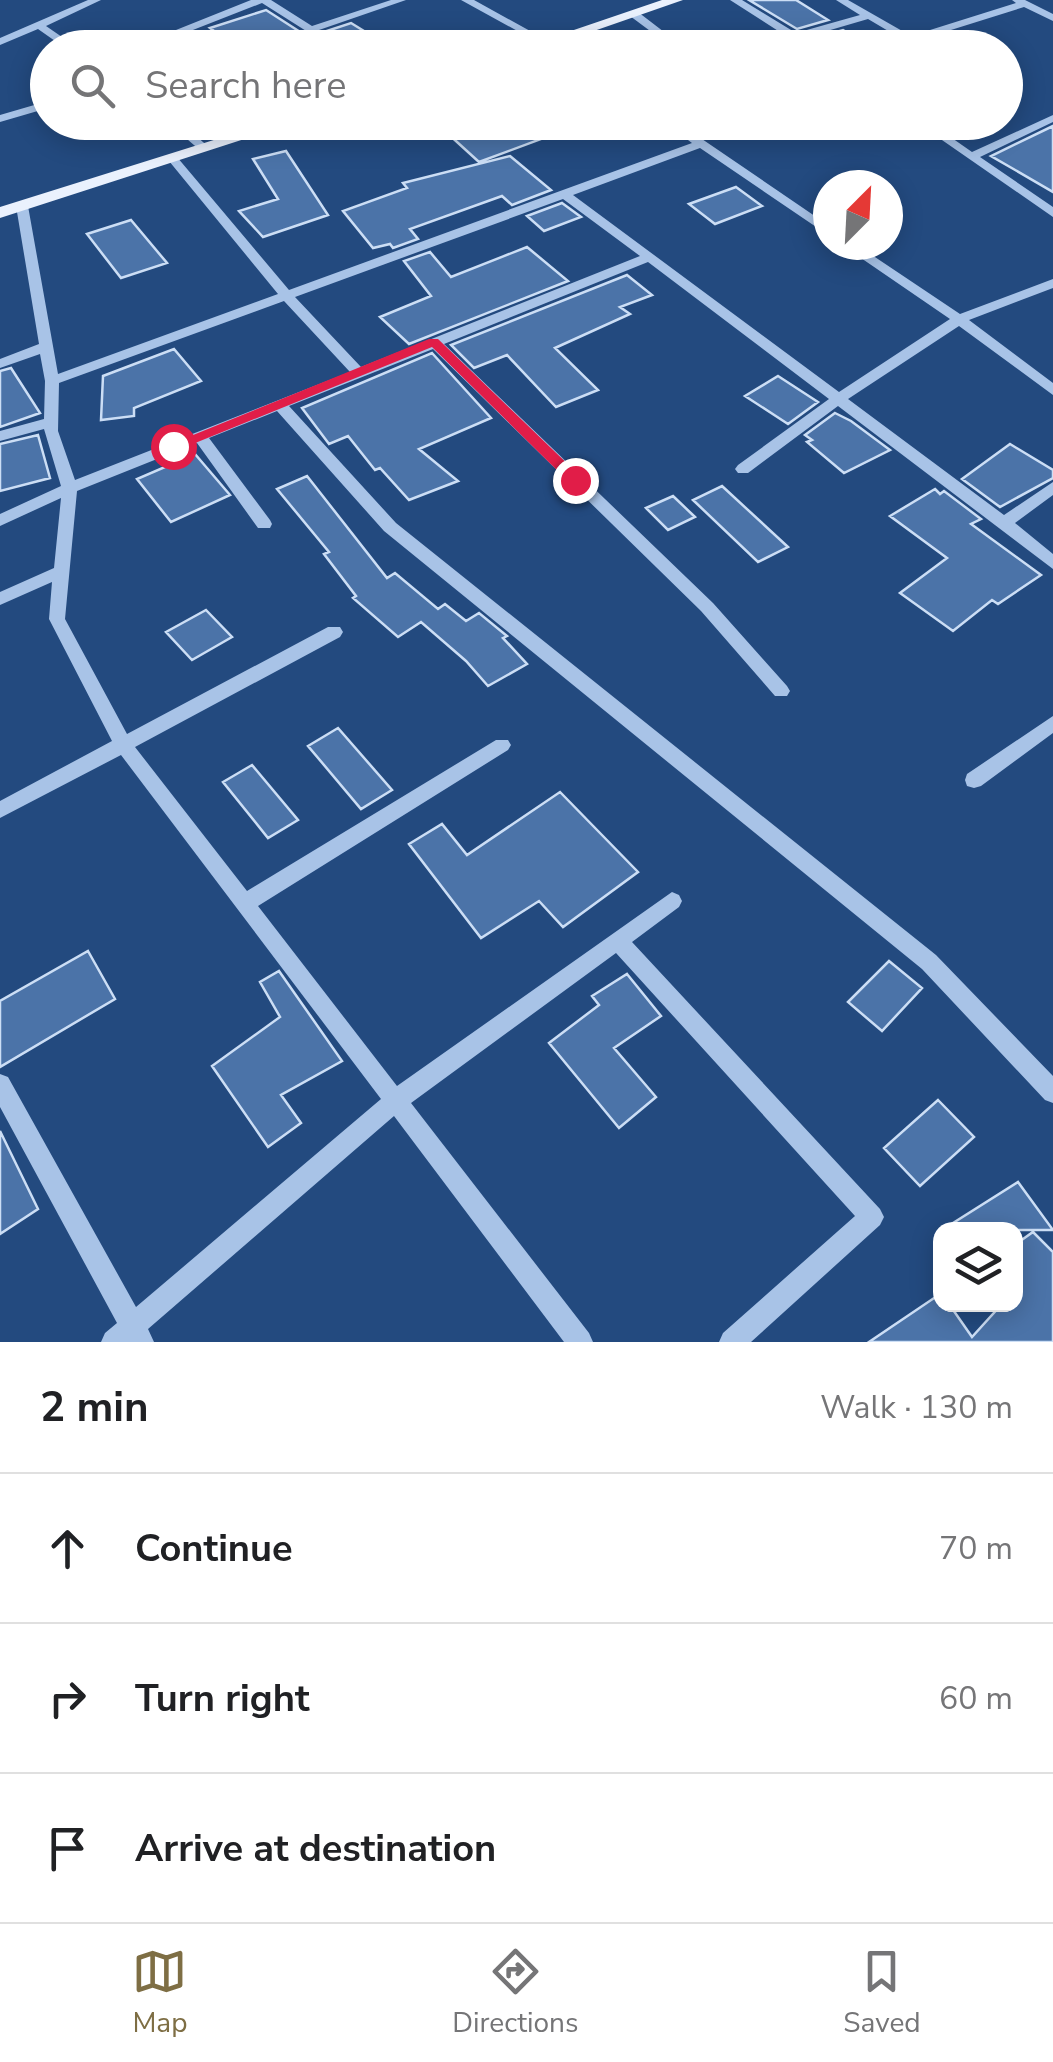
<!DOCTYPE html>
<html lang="en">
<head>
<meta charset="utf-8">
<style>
	:root { --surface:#fff; --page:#f2f2f2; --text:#202124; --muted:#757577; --line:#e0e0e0; --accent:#7e6e44 }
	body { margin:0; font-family:"Nunito Sans",sans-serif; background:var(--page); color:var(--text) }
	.controls { position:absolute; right:30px; bottom:30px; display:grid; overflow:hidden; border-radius:20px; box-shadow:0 5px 25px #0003 }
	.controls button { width:90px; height:90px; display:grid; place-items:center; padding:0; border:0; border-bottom:2px solid var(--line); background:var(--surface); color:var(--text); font:50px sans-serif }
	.compass { position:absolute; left:813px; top:170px; width:90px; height:90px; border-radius:50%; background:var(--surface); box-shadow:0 5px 25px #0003; rotate:24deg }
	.stop { position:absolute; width:30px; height:30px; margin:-22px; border:8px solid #e11d48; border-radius:50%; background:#fff }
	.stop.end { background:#e11d48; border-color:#fff; box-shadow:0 2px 10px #0008 }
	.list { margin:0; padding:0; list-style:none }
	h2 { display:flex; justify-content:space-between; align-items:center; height:130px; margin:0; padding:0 40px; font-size:42px }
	h2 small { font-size:32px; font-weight:400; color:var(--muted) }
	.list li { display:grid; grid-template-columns:65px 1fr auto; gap:30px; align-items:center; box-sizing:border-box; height:150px; padding:0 40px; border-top:2px solid var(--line) }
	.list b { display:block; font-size:38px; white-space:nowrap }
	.list em { font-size:32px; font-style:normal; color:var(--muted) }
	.icon { flex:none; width:55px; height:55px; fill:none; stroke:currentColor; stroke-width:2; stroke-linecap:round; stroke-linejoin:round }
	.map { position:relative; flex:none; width:1053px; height:1342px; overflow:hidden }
	.search { position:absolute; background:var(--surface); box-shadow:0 5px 25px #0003; left:30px; right:30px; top:30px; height:110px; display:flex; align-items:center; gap:25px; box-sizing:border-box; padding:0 35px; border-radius:55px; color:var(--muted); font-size:38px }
	.sheet { height:580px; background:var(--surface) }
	nav { display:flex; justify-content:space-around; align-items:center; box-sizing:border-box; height:140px; border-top:2px solid var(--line); background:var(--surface); font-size:28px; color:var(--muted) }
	nav a { display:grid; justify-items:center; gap:5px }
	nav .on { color:var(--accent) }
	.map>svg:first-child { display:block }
	.building { fill:#4b73a8; stroke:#ccdef5; stroke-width:2.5 }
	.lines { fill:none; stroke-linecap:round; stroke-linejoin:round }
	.minor { fill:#a8c3e7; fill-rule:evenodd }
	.major { fill:#eaf1fd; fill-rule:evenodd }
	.route { fill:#e11d48 }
</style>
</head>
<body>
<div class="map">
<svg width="1053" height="1342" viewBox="0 0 1053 1342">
	<rect width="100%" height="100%" fill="#234a7f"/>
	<path class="building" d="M749,0H796L828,20L797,29Z
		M266,10L325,48H237L210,28Z
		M351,23L372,36L348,45L327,31Z
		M843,30L871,48H821L811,39Z
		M435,122H575L576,126L479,162Z
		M1053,126V192L991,156Z
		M286,151L328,215L263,237L239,211L278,199L253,159Z
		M510,156L551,190L512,205L502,196L410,229L418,239L393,248L390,244L373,248L343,211L407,188L403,183Z
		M736,187L762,206L715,224L689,204Z
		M562,203L581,217L544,231L527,216Z
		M131,220L167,263L121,278L87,234Z
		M527,247L568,281L409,344L380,317L431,296L404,261L430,252L451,277Z
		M627,275L652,295L620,307L630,314L555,348L598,390L556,407L507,355L474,368L451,345Z
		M174,349L201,381L134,408V416L101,420L103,376Z
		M432,353L491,418L419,449L458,481L409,500L380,468L375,470L348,436L329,444L302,408Z
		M11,368L40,413L0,427V371Z
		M778,376L818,402L788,424L745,396Z
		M835,413L851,421L890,450L844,473L807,442L812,440L805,435Z
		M38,435L50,478L0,491V444Z
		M1010,444L1053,470V478L1000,507L962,479Z
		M195,454L230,495L171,522L137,479Z
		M307,476L387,578L395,573L438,609L445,604L466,621L479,613L507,636L503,638L527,664L488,686L466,661L421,622L398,637L353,598L356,596L324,554L329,552L277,489Z
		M722,486L788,547L758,562L693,500Z
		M935,489L940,494L944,491L981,519L971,524L1041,575L998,604L992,600L953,631L900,593L947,558L890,516Z
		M673,496L695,517L668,530L646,508Z
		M206,610L232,637L192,660L166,632Z
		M338,728L392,790L361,809L308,746Z
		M252,765L298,820L268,838L223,782Z
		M560,792L638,872L563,927L539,901L481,938L409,844L442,824L467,855Z
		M88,951L115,999L0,1067V1001Z
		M889,961L922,988L882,1031L848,1002Z
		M279,971L342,1061L281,1095L301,1123L268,1147L212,1066L280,1017L260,982Z
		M627,974L661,1016L614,1048L656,1097L619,1128L549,1043L599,1005L592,996Z
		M938,1100L974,1137L920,1186L884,1148Z
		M0,1131L38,1209L0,1234Z
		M1018,1182L1053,1230H942Z
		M1033,1232L1053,1252V1342H869L940,1294V1304H949L972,1337L1002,1304H1016V1244Z"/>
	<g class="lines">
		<path class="minor" d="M88,0H101L46,26L78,48H65L38,29L0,45V38Z
			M251,0H271L312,26L391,0H406L319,30L346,48H333L262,3L147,48H131Z
			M461,0H474L550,42L541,44Z
			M730,0H742L796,33L860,15L836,0H848L911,36L1016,3L1012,0H1025L1053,14V21L1024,7L919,40L925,45L917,48L868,19L803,38L817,48H804L793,40L768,48H749L786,36Z
			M634,11L638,12L685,48H673L630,16L629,14Z
			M48,101V108L0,122V115Z
			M1053,115V122L980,157L1053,207V217L916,122H929L972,152Z
			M167,122H180L211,149L201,151Z
			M664,122H677L828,225V235L700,148L573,195L839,392L950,319L842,245H857L960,314L1053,279V288L969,320L1053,383V395L959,326L848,399L1004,515L1053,482V495L1015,523L1053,554V569L838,406L748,473H738L735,469L738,465L829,399L648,262L444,344L713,603L787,686L790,691L787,696H775L701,611L433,349L289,406L396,523L936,955L1053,1076V1103L1045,1100L922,969L384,531L277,411L209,438L270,520L272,524L270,528H258L197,443L77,491L65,619L127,734L328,627H340L343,632L340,637L135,747L247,891L496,740H508L511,745L508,750L258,906L397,1086L672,892L679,895L682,901L679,907L632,942L880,1209L884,1217L880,1225L751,1342H719L723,1333L855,1216L616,953L411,1103L589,1333L593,1342H564L394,1116L148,1329L154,1342H101L105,1333L117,1323L0,1107V1074L8,1077L136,1307L381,1099L121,755L0,818V801L112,741L49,619L52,582L0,605V592L54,568L61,498L0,526V514L61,486L44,429L0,441V431L44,419L45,381L40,354L0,368V359L39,344L16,206L22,202L28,206L58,374L278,294L169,161V157H177L289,290L692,143ZM563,199L640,256L361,367L295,297ZM284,301L350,372L75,480L58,431L59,383Z
			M1053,716V733L981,786L974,788L967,786L965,780L967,774Z"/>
		<path class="major" d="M662,0H683L545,48H521Z
			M271,122H297L0,218V207Z"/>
	</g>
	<path class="route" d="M429,339H438L580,476V483H570L432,347L178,450L166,446Z"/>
</svg>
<div class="controls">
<button><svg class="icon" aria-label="layers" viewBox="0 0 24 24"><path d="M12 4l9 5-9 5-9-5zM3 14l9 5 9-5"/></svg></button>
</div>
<svg class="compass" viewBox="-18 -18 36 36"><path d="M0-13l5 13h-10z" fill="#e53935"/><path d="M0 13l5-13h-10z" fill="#757577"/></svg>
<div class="stop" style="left:173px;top:446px"></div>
<div class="stop end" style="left:575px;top:480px"></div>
<div class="search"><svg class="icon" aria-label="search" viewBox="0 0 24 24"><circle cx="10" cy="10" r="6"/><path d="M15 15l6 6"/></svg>Search here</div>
</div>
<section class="sheet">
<h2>2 min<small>Walk · 130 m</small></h2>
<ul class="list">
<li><svg class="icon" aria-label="ahead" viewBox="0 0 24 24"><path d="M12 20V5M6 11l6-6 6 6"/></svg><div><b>Continue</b></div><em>70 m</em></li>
<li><svg class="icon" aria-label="right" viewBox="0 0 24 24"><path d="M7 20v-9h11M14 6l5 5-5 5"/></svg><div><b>Turn right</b></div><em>60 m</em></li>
<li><svg class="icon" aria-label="arrive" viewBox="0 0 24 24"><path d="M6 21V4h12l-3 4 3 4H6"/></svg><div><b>Arrive at destination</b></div></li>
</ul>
</section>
<nav>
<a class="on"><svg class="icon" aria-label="map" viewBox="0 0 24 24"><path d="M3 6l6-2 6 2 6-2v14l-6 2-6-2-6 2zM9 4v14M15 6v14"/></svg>Map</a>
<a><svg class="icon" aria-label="directions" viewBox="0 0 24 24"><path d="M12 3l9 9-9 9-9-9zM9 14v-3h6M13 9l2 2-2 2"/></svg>Directions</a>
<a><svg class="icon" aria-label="saved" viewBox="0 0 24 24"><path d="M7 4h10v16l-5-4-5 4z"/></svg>Saved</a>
</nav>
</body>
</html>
